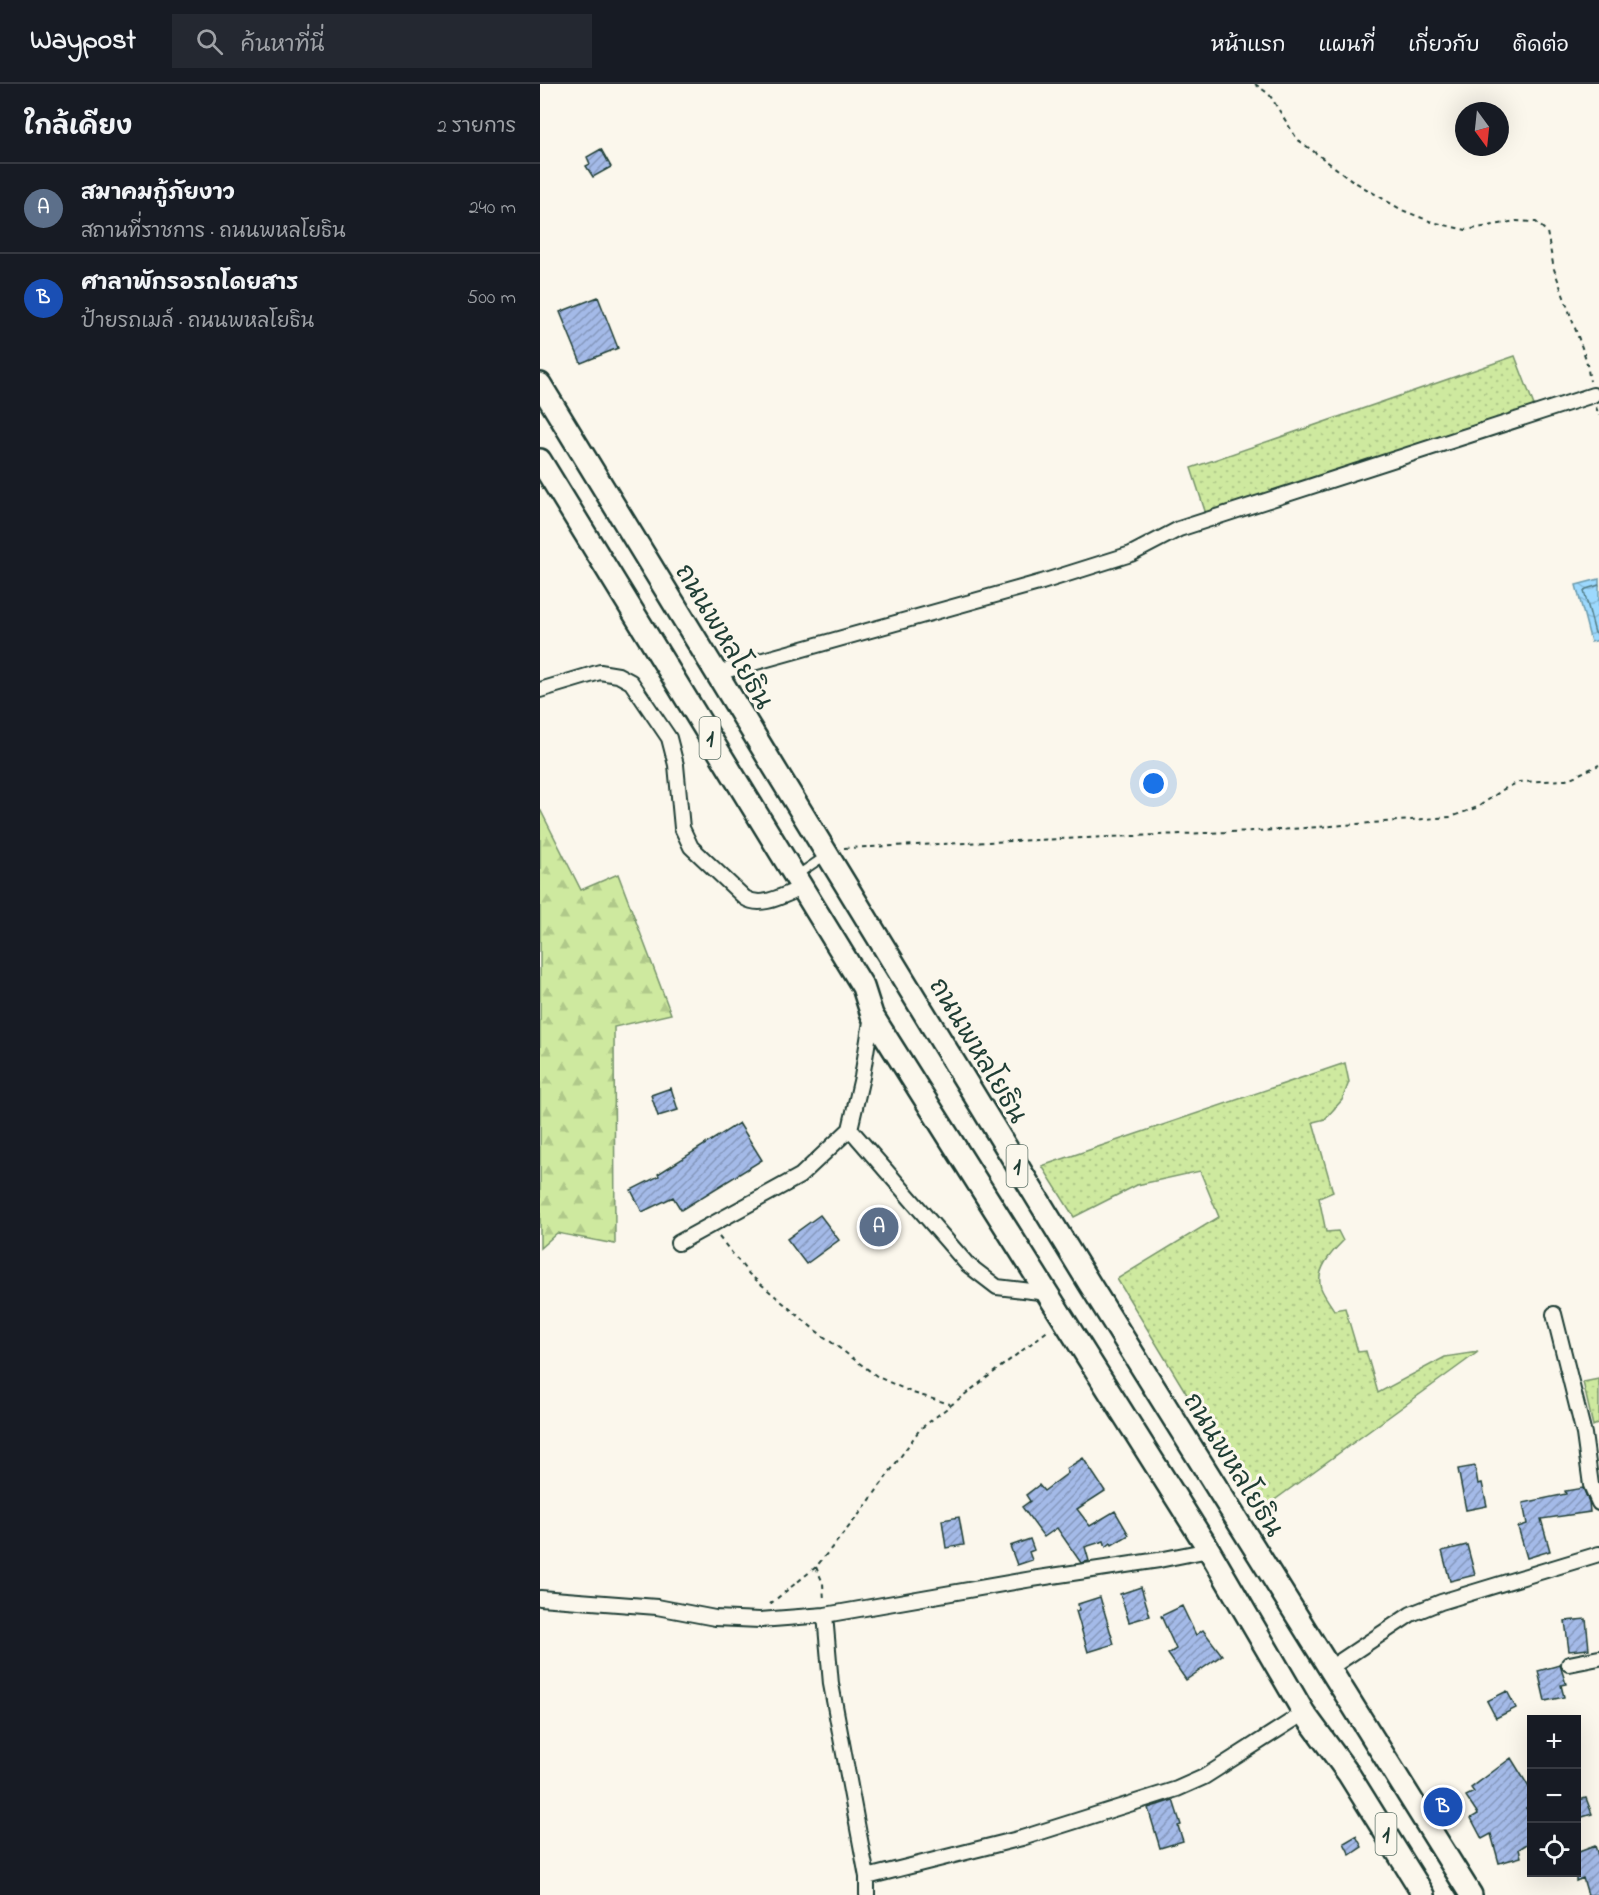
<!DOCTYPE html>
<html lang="th">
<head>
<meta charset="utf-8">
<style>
	:root { --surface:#171b24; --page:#242831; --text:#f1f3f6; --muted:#9ea1a6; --line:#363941; --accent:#ea580c }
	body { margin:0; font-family:"Indie Flower","Playpen Sans Thai",sans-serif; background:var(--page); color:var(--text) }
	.controls { position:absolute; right:18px; bottom:18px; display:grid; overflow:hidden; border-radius:0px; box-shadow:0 6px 24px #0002 }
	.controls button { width:54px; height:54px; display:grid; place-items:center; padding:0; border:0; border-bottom:2px solid var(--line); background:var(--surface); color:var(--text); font:30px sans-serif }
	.compass { position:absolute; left:915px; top:18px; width:54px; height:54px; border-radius:50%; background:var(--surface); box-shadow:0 6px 24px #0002; rotate:165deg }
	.you { position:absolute; left:614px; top:700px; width:21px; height:21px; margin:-15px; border:4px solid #fff; border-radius:50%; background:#1a73e8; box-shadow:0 0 0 9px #1a73e833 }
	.badge { display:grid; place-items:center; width:39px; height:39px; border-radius:50%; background:var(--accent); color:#fff; font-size:20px; font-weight:700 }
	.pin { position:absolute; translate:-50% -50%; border:3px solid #fff; box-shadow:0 2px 6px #0006 }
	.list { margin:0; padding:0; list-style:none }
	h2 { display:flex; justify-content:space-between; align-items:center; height:78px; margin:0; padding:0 24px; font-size:26px }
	h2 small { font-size:20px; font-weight:400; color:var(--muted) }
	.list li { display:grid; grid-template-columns:39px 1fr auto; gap:18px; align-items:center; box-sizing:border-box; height:90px; padding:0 24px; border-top:2px solid var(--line) }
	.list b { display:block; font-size:22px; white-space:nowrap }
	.list p { margin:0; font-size:20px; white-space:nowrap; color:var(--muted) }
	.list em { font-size:20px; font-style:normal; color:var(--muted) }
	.icon { flex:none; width:33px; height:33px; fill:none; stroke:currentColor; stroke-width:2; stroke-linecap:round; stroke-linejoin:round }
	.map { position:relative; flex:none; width:1059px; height:1811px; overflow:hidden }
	header { display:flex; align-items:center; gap:36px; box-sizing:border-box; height:84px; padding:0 30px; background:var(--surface); border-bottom:2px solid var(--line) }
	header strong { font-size:28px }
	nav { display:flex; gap:33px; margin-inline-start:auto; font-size:21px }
	.search { width:420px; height:54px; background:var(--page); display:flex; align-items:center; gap:15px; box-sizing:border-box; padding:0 21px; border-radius:0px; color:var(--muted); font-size:22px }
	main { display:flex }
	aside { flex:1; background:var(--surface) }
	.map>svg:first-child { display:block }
	.green { fill:url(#green-dots); stroke:#76936a; stroke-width:1.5 }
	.forest { fill:url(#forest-firs); stroke:#76936a; stroke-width:1.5 }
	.water { fill:url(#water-waves); stroke:#6b9bad; stroke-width:1.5 }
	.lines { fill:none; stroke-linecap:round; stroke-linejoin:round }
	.shore { stroke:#517b85; stroke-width:1.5 }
	.building { fill:url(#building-hatch); stroke:#1f3d34; stroke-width:1.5 }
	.service-casing { stroke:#1f3d34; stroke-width:11 }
	.minor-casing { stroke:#1f3d34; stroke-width:18 }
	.trunk-casing { stroke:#1f3d34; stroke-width:26 }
	.path { stroke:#1f3d34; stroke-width:2; stroke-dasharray:4.5 4.5; stroke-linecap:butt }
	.service { stroke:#fbf7ec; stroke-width:7 }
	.minor { stroke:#fbf7ec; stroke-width:14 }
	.trunk { stroke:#fbf7ec; stroke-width:21 }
	.labels { text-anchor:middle; stroke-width:6; stroke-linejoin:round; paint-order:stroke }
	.shield { fill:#fbf7ec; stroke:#61756b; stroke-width:1.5 }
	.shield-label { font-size:24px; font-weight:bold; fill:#1f3d34 }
	.street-label { font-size:26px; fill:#1f3d34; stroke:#fbf7ec }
</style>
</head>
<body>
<header>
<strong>Waypost</strong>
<div class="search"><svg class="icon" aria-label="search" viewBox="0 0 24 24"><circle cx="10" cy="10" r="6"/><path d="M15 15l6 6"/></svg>ค้นหาที่นี่</div>
<nav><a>หน้าแรก</a><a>แผนที่</a><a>เกี่ยวกับ</a><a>ติดต่อ</a></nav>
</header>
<main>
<aside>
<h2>ใกล้เคียง<small>2 รายการ</small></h2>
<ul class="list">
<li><span class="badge" style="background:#5c6f8a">A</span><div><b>สมาคมกู้ภัยงาว</b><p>สถานที่ราชการ · ถนนพหลโยธิน</p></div><em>240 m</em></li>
<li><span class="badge" style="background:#1a4fb4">B</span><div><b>ศาลาพักรอรถโดยสาร</b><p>ป้ายรถเมล์ · ถนนพหลโยธิน</p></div><em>500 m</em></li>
</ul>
</aside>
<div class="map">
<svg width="1059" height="1811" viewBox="0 0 1059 1811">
	<defs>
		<pattern id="green-dots" width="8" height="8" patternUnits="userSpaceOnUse" patternTransform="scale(1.5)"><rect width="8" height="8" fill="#cee99f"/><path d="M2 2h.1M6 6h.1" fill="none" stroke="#b0c98a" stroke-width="1.8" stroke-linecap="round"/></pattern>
		<pattern id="forest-firs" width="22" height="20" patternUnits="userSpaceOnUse" patternTransform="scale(1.5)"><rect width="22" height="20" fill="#cee99f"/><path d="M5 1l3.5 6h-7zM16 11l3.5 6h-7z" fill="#b0c98a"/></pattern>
		<pattern id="water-waves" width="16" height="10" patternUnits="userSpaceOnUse" patternTransform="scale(1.5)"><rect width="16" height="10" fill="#9dd9fe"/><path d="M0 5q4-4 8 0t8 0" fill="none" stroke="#87bbda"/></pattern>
		<pattern id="building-hatch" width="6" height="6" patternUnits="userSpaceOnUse" patternTransform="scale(1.5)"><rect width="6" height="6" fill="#a4bae8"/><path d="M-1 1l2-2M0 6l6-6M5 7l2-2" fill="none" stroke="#8598bd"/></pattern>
	</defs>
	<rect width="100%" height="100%" fill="#fbf7ec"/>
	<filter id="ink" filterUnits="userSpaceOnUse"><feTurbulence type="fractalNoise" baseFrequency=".0167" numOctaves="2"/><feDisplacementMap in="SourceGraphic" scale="12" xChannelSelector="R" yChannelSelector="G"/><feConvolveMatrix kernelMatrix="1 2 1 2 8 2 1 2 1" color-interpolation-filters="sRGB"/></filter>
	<g filter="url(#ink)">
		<path class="green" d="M975,272L995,324L666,430L651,384Z
			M805,979L809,998L802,1016L785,1035L773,1038L793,1108L779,1114L786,1148L798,1147L803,1157C791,1169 775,1186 781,1204C784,1212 790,1219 794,1226L805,1224L818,1268L826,1267L838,1309L905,1273L938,1268L718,1428L577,1195L679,1133L660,1087L597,1101L534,1133L502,1082Z
			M1059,1295V1339L1053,1342L1043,1298Z"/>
		<path class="forest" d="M0,725L41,806L78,790L131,930L74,943L75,1160L17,1149L0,1164Z"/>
		<path class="water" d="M1059,495V556L1051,558L1036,501Z"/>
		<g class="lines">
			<path class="shore" d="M1059,501L1046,505L1044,507L1055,549L1059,551"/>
		</g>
		<path class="building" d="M61,65L71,83L53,93L46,82L50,80L47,73Z
			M58,213L78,264L41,279L20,228Z
			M131,1004L138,1026L118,1032L111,1011Z
			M199,1039L222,1076L141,1126L133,1113L102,1128L91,1106L119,1092L118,1090Z
			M280,1131L299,1156L266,1180L247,1155Z
			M543,1374L565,1407L537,1425L550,1442L575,1427L589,1451L572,1461L571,1459L566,1463L564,1457L545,1463L549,1477L541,1479L517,1444L504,1453L482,1423L490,1417L486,1411L499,1401L504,1407L528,1389L526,1385Z
			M935,1382L938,1400L942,1399L947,1422L926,1426L918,1385Z
			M1043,1404L1049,1418L1050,1428L1001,1435L1010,1467L987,1474L978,1443L987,1440L983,1419L1026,1410L1025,1407Z
			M419,1433L424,1461L406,1464L402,1436Z
			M490,1455L494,1466L489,1468L492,1476L477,1481L470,1462Z
			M927,1461L935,1491L910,1497L902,1467Z
			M601,1503L610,1532L589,1538L580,1510Z
			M560,1513L574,1560L548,1568L536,1527L539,1526L538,1520Z
			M642,1522L656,1551L663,1546L682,1571L646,1596L628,1570L636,1565L621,1532Z
			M1046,1535L1049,1565L1029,1567L1025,1537Z
			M1020,1581L1026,1600L1021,1601L1024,1613L1005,1617L998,1587Z
			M967,1607L976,1624L956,1634L947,1617Z
			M971,1674L992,1708V1721L986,1724L992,1733V1757L979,1765L981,1773L959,1779L951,1750L942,1755L931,1734L938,1730L926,1712L934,1708L931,1704Z
			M1046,1714L1052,1730L1036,1735V1717Z
			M633,1716L641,1741L638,1742L643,1757L620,1764L608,1724Z
			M816,1752L822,1763L810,1771L804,1759Z
			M1055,1762L1059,1774V1811H1048L1043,1794L1036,1797V1769Z"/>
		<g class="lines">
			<g class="service-casing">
				<path id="service" d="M257,791L285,772"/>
			</g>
			<g class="minor-casing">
				<path id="minor" d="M177,589L502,498L591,470L639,445L1053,311
					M0,606L60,588L78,591L91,598L129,654L136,681L142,744L151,763L205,814C222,825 245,810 262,804
					M332,931L322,993L310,1045L427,1180L457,1203L508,1209
					M138,1159L260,1092L310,1045
					M1014,1230L1044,1350L1051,1401L1059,1419
					M0,1514L117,1523L175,1534L220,1536L285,1531L492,1495L619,1476L669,1466
					M285,1531L291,1600L327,1793V1811
					M1029,1580L1059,1574
					M790,1584L871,1530L901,1518L1059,1470
					M327,1793L482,1754L637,1705L664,1693L764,1629"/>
			</g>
			<g class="trunk-casing">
				<path id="trunk" d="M0,300L549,1199L931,1811
					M0,376L323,903L332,931L669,1466L764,1629L808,1689L884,1811"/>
			</g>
			<path class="path" d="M715,0L729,10L757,55L813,97L862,126L892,138L926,146L976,137L996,138L1007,148L1014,185L1046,275L1050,297
				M1056,323L1059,332
				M304,764L738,746L911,733L938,723L964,705L979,698L1026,696L1059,681
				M179,1153L209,1190L275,1246L338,1293L373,1309L410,1320
				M276,1483L283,1499L284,1517
				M230,1520L276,1483L325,1423L380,1345L510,1245"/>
			<use href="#service" class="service"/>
			<use href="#minor" class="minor"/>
			<use href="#trunk" class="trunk"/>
		</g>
	</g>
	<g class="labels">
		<g class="shield">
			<rect x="159.5" y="633" width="21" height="42" rx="4.5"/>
			<rect x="466.5" y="1061" width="21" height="42" rx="4.5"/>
			<rect x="835.5" y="1729" width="21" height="42" rx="4.5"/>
		</g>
		<g class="shield-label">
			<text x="170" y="662">1</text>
			<text x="477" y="1090">1</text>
			<text x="846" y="1758">1</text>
		</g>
		<g class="street-label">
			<text transform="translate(185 552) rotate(59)" y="9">ถนนพหลโยธิน</text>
			<text transform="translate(439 966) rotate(59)" y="9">ถนนพหลโยธิน</text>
			<text transform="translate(694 1380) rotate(58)" y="9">ถนนพหลโยธิน</text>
		</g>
	</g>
</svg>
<div class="controls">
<button>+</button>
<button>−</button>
<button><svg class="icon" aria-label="locate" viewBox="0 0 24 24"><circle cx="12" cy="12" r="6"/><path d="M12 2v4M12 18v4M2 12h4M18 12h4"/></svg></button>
</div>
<svg class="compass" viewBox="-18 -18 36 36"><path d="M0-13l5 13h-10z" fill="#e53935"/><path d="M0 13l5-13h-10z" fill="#9ea1a6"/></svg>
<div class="you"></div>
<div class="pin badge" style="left:339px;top:1143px;background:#5c6f8a">A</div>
<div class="pin badge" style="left:903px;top:1723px;background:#1a4fb4">B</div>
</div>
</main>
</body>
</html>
